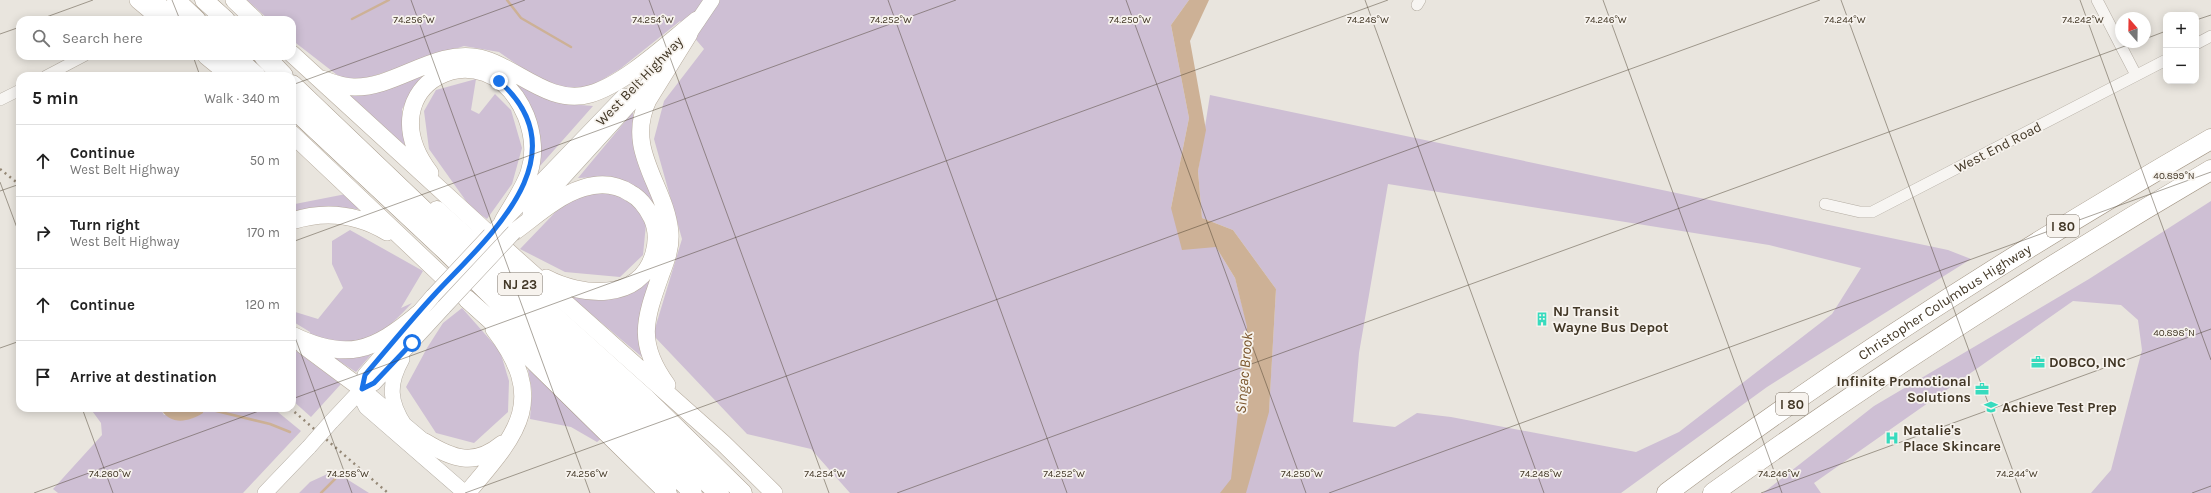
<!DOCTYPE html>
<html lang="en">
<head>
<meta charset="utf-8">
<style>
	:root { --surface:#fff; --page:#f6f6f6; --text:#222; --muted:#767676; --line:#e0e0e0 }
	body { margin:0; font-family:Karla,sans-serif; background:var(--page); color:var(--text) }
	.controls { position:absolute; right:12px; top:12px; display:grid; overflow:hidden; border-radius:8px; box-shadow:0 2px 10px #0003 }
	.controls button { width:36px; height:36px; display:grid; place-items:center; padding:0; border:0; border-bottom:1px solid var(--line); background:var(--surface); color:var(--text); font:20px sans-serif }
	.compass { position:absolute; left:2115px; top:12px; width:36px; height:36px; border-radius:50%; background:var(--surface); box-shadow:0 2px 10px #0003; rotate:340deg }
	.stop { position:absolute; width:12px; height:12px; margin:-9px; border:3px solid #1a73e8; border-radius:50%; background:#fff }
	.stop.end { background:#1a73e8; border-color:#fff; box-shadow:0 1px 4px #0008 }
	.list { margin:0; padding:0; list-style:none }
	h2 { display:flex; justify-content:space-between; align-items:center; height:52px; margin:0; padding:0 16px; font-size:17px }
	h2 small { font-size:13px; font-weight:400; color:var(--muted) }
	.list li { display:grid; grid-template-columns:26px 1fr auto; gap:12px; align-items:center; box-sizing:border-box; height:72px; padding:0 16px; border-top:1px solid var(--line) }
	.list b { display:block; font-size:15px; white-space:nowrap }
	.list p { margin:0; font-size:13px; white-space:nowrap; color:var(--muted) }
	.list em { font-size:13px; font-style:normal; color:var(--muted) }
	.icon { flex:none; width:22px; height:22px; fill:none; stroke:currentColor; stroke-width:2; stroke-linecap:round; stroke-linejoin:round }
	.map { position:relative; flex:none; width:2211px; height:493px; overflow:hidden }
	.search { position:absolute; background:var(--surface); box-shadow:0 2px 10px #0003; left:16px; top:16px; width:280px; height:44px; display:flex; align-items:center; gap:10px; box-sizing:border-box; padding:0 14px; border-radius:12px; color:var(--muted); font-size:15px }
	.panel { position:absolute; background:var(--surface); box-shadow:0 2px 10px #0003; left:16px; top:72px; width:280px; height:340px; border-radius:12px }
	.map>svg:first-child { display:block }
	.green { fill:#cebfd4; fill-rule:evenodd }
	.water { fill:#cdb196 }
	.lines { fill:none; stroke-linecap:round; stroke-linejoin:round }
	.stream { stroke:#cdb196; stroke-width:2.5 }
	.minor-casing { stroke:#b4ada3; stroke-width:12 }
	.secondary-casing { stroke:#b4ada3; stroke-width:16 }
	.primary-casing { stroke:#b6ab9d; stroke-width:18 }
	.trunk-casing { stroke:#a29584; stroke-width:19 }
	.motorway-casing { stroke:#a29584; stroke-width:21 }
	.minor { stroke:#f7f5f2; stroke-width:11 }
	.secondary { stroke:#fff; stroke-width:15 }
	.primary { stroke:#fff; stroke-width:17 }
	.trunk { stroke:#fff; stroke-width:18 }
	.motorway { stroke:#fff; stroke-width:20 }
	.rail { stroke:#958876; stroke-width:2.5; stroke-dasharray:2 4; stroke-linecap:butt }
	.secondary-bridge-casing { stroke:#b4ada3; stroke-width:16; stroke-linecap:butt }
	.secondary-bridge { stroke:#fff; stroke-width:15 }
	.route { stroke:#1a73e8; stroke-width:5 }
	.ticks { fill:none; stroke:#423726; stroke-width:1; stroke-opacity:0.45 }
	.labels { text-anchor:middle; stroke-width:3.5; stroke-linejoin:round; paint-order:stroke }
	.shield { fill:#f7f3ee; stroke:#786f62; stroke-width:1 }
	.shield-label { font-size:13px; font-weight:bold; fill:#423726 }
	.street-label { font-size:14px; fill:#423726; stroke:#f7f3ee }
	.poi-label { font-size:14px; font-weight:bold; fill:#423726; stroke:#f7f3ee; text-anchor:start }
	.water-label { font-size:15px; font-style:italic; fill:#7a552c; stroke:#f7f3ee }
	.ticks-label { font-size:10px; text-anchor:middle; fill:#423726; stroke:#f7f3ee; stroke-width:3.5; stroke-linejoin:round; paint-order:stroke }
</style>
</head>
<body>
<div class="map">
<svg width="2211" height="493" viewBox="0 0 2211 493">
	<rect width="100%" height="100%" fill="#e9e5de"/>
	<path class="green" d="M247,0H1189L1171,25L1189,118L1171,208L1216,247L1235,278L1269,410L1276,289L1233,230L1202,218L1198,171L1210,95L1948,250L1971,259L1767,387L1621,493H850L811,449L747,434L653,335L682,239L654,139L664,101L704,49L680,21L620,69L595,84L578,90L542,82L499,52L464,46L367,78H341L292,40V20H269ZM1388,184L1769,245L1861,268L1832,314L1679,432L1636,452L1451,417L1417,413L1395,427L1353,422L1359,353Z
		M429,68L402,109L406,148L339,88Z
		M500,71L560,100L557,103L593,106L532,175L537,142Z
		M476,79L471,110L479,114L495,94L511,110L522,148L512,184L487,219L471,208L429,149L424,111L436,90Z
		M633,112V140L656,208L598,177L578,178Z
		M597,191L631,197L646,224L643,255L620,277L565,272L520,249L567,200Z
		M346,194L363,210C339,207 314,204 292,214V206L295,204Z
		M2211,201V493H2091L2111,470L2142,350L2138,320L2121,305L2073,301L1814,483L1821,493H1763L1874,406L2089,279Z
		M350,230L423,271L401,308L412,303C395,321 373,345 346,344C334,344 321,340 309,337L310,332L292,321V311L318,319L343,288L332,264V241Z
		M653,269L640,315L642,357L565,292L604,296Z
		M462,308L500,351L509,381L508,412L474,443L436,433L406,387L427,348L443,323Z
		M292,348L341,384L311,417L292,400Z
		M376,349L356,372L325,352Z
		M528,369L603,437L597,442L571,427L530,419L532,392Z
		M90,408H160L164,415L203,413L204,408H273L301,431L243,493H58L53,489L102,435L101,423Z
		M334,471L369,493H299L310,482Z"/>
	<path class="water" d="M1189,0H1209L1190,41L1206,130L1198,171L1202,218L1233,230L1276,289L1269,412L1246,493H1220L1231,479L1247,327L1235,278L1216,247L1182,250L1171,208L1189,118L1171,25Z
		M160,408H204L203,413C187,423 170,425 160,408Z"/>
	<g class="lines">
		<path class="stream" d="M507,0L521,18L571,47
			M352,19L389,0
			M204,408L270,424L290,432
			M321,493L335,479"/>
		<g class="minor-casing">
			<path id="minor" d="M2097,0L2136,75
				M1417,5L1420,0
				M2196,44L2211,36
				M46,76L84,56
				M0,100L20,90
				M1825,204L1860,212H1872L2166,60"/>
		</g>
		<g class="secondary-casing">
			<path id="secondary" d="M691,31L712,0
				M530,214L661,70
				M490,235L624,96
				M433,296L365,375L362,389V399L366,407L465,493
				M402,359C388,384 389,402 405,426
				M362,389L425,442
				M331,422L362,389L374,383L444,307
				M265,493L309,447"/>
		</g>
		<g class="primary-casing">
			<path id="primary" d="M138,0L162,20
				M234,0L255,20
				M292,54L514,257L723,443L774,493
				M206,56L228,74
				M322,79C332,83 343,87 354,87C396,88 436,48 480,58C517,67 549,106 590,94C625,84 668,43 697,20
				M292,134L459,292
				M430,173C363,85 487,22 526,116C533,134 535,155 529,173C523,190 512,205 503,221
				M292,221C326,210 357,214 387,232
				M514,232C536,216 557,196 583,188C599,183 616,184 630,193C640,198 647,208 652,218C657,229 657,242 654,253C641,303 580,296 546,278
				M292,335C347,362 374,351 418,314
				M303,345L362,389
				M667,385C636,343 645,319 661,274C666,261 671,248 670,233C666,185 624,151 648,100L689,34
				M425,442C453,459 474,467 502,444
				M467,493C517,434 549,401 494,329"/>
		</g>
		<g class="trunk-casing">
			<path id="trunk" d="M152,0L176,20
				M176,0L197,20
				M204,0L226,20
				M218,56L242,76
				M236,57L257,76
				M292,108L445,251L693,493
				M437,210L646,398L743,493
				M467,299L506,334L668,493"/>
		</g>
		<g class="motorway-casing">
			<g id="motorway">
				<path d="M264,56L283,76"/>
				<path d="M292,85L719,493"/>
				<path id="s1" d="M1667,493C1840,363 2024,247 2211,139"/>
				<path d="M1713,493C1874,378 2040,270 2211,170"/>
			</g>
		</g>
		<use href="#minor" class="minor"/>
		<use href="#secondary" class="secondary"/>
		<use href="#primary" class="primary"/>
		<use href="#trunk" class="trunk"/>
		<use href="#motorway" class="motorway"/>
		<path class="rail" d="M0,169L20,185
			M290,408L388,493"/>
		<g class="secondary-bridge-casing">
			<path id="secondary-bridge" d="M433,296L490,235
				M444,307L514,232
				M309,447L331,422"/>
		</g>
		<use href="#secondary-bridge" class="secondary-bridge"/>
	</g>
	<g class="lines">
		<path class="route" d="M412,343L374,383L362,389L365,375C388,348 410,321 434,295C487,238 584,156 499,81"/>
	</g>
	<path class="ticks" d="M172,0L180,20M411,0L590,493M649,0L829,493M888,0L1067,493M1126,0L1306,493M1365,0L1544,493M1603,0L1782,493M1841,0L2021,493M2080,0L2211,360M38,20L93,0M2196,20L2211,15M0,34L20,27M2145,39L2166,31M193,56L200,76M292,85L525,0M0,182L20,236M0,191L20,184M292,242L956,0M292,329L352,493M0,348L20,341M292,399L1388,0M82,408L113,493M34,493L267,408M465,493L1820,0M897,493L2136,42M1329,493L2211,172M1761,493L2211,329M2192,493L2211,486"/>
	<defs>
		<g id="building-bare" transform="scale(1.08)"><path d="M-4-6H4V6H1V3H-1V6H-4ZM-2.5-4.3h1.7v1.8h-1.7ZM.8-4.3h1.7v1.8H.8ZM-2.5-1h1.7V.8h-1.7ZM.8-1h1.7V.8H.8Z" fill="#37dbbe" stroke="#f7f3ee" stroke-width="2.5" paint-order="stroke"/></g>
		<g id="office-bare" transform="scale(1.08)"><path d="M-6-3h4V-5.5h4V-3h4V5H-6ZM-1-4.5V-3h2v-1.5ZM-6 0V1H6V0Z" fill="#37dbbe" stroke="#f7f3ee" stroke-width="2.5" paint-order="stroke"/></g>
		<g id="school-bare" transform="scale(1.08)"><path d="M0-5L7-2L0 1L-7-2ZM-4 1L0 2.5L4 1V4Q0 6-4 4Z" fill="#37dbbe" stroke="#f7f3ee" stroke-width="2.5" paint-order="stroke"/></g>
		<g id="hospital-bare" transform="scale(1.08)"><path d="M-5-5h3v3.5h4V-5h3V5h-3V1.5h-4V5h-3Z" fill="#37dbbe" stroke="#f7f3ee" stroke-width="2.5" paint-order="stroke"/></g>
	</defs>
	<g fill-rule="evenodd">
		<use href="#building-bare" x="1542" y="319"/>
		<use href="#office-bare" x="2038" y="362"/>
		<use href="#office-bare" x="1982" y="389"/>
		<use href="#school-bare" x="1991" y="407"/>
		<use href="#hospital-bare" x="1892" y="438"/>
	</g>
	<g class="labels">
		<g class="shield">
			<rect x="2047" y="215" width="32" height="22" rx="3"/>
			<rect x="498" y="273" width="44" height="22" rx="3"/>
			<rect x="1776" y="393" width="32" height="22" rx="3"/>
		</g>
		<g class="shield-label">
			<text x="2063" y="231">I 80</text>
			<text x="520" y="289">NJ 23</text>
			<text x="1792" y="409">I 80</text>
		</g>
		<g class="street-label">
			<text transform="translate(639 81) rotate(-46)" y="5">West Belt Highway</text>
			<text transform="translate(1998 147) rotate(-27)" y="5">West End Road</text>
			<text dy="5" stroke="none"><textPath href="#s1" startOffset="337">Christopher Columbus Highway</textPath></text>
		</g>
		<g class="poi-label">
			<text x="1553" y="316">NJ Transit<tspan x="1553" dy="16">Wayne Bus Depot</tspan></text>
			<text x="2049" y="367">DOBCO, INC</text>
			<text x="1971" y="386" text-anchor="end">Infinite Promotional<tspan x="1971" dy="16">Solutions</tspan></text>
			<text x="2002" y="412">Achieve Test Prep</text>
			<text x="1903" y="435">Natalie's<tspan x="1903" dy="16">Place Skincare</tspan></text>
		</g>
		<g class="water-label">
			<text transform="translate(1244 373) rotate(-85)" y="5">Singac Brook</text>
		</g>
	</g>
	<g class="ticks-label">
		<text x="414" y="23">74.256°W</text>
		<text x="653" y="23">74.254°W</text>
		<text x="891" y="23">74.252°W</text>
		<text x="1130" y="23">74.250°W</text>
		<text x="1368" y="23">74.248°W</text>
		<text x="1606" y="23">74.246°W</text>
		<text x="2083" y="23">74.242°W</text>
		<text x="1845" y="23">74.244°W</text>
		<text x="2174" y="179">40.899°N</text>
		<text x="2174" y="336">40.898°N</text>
		<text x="110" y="477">74.260°W</text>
		<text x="348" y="477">74.258°W</text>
		<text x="587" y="477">74.256°W</text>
		<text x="825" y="477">74.254°W</text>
		<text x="1064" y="477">74.252°W</text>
		<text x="1302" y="477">74.250°W</text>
		<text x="1541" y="477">74.248°W</text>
		<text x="1779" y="477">74.246°W</text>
		<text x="2017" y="477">74.244°W</text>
	</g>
</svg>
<div class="controls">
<button>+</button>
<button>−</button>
</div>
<svg class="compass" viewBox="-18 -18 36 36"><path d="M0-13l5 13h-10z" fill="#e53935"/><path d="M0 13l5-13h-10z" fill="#767676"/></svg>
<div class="stop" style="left:412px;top:343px"></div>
<div class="stop end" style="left:499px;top:81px"></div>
<div class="search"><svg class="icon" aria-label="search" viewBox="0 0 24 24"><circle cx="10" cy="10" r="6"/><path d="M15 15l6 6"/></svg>Search here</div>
<section class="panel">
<h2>5 min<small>Walk · 340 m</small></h2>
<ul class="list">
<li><svg class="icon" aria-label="ahead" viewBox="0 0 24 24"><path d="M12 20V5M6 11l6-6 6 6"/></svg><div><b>Continue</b><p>West Belt Highway</p></div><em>50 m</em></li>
<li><svg class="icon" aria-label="right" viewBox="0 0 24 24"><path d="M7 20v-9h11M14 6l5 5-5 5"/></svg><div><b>Turn right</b><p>West Belt Highway</p></div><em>170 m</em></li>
<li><svg class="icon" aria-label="ahead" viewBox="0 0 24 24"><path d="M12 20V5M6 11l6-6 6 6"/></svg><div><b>Continue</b></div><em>120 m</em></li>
<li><svg class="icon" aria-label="arrive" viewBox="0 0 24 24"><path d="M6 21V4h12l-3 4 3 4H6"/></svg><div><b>Arrive at destination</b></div></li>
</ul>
</section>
</div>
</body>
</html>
